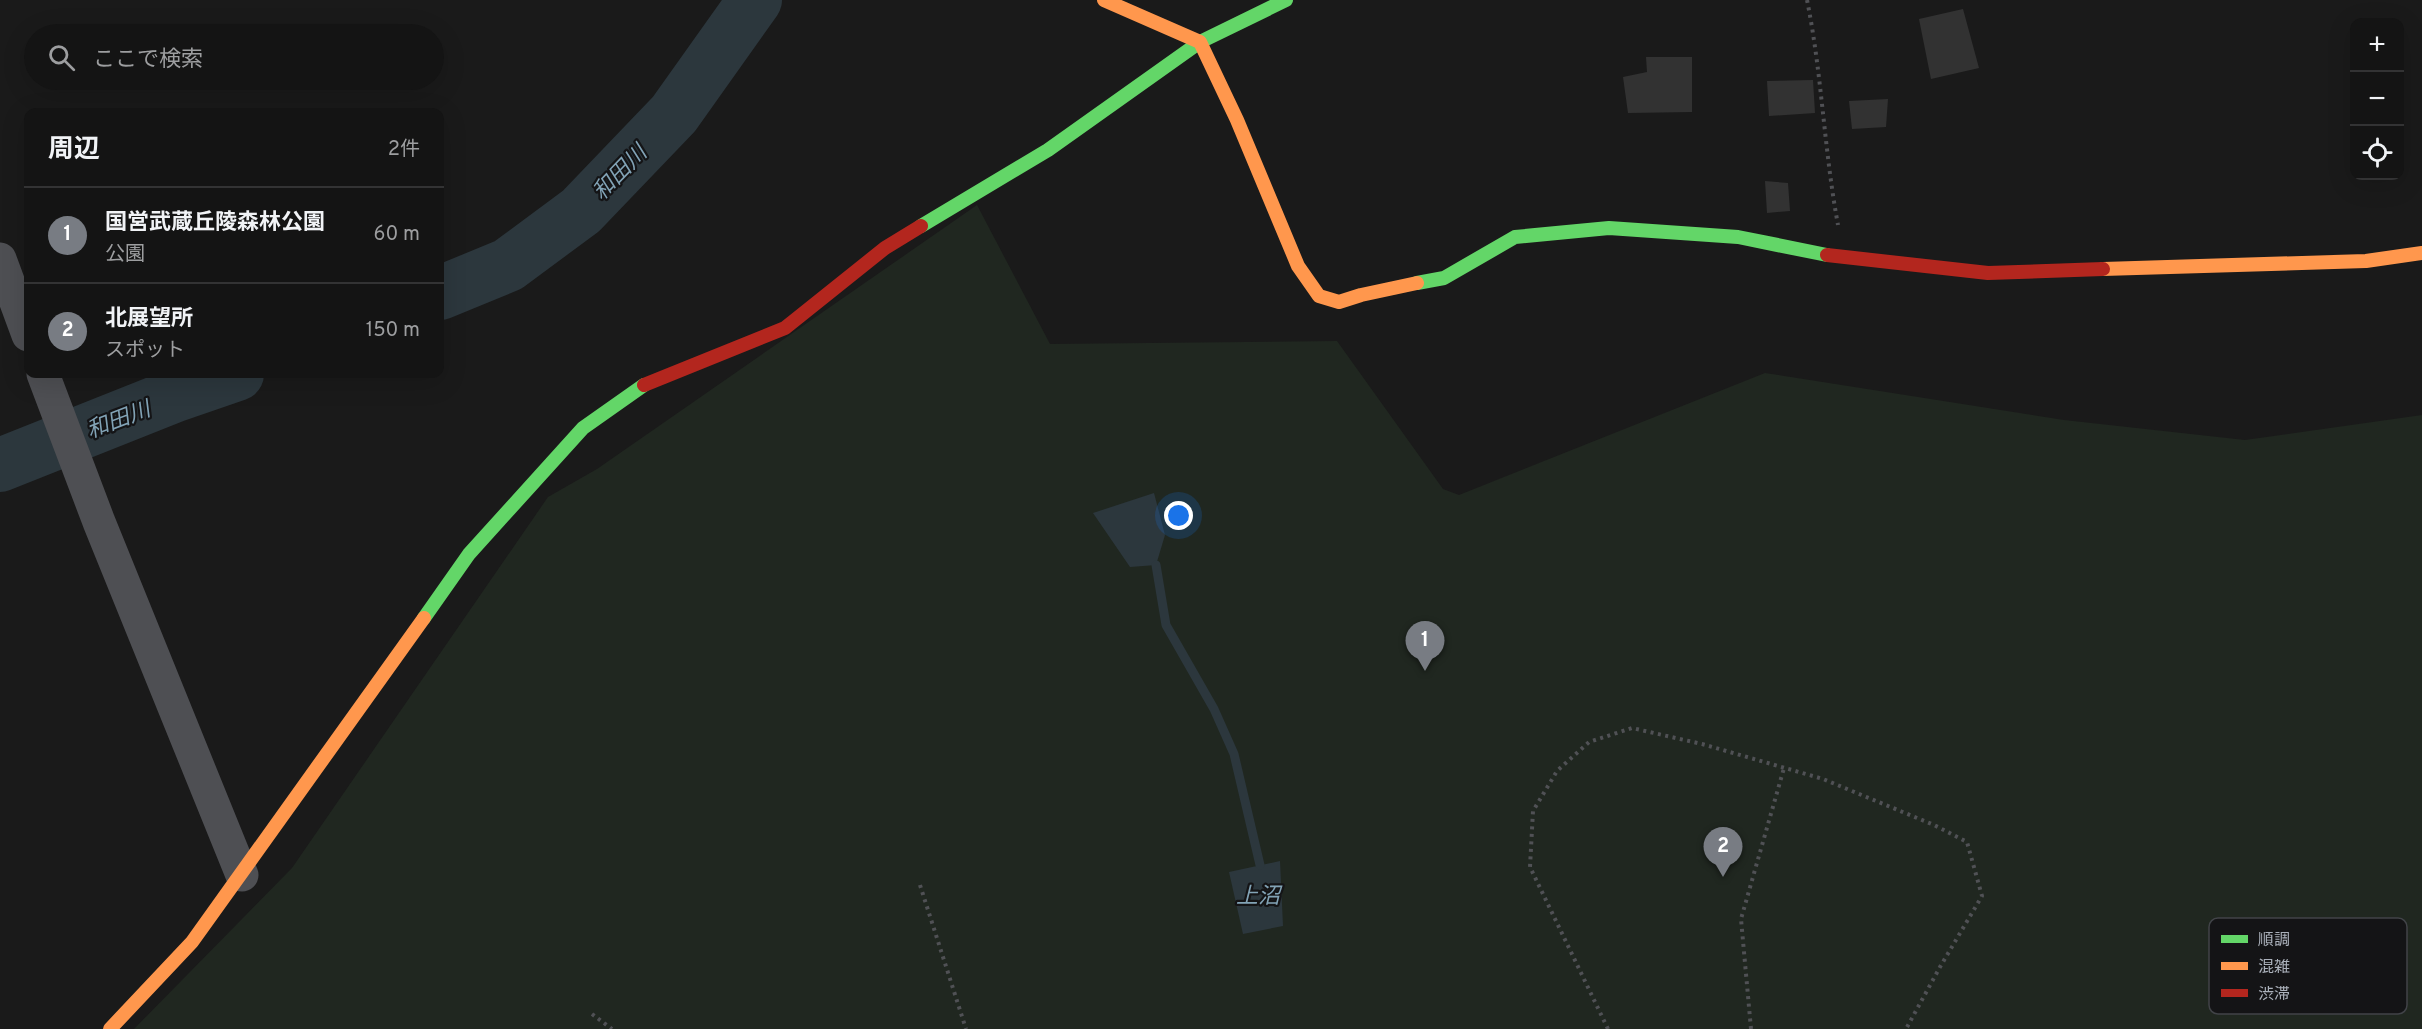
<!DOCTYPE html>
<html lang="ja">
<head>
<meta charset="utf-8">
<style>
	:root { --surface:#141414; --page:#212122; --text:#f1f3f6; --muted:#9d9ea0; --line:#333334; --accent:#787c83 }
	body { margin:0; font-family:Overpass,"Noto Sans JP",sans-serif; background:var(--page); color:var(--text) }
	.controls { position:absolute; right:18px; top:18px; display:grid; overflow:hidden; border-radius:12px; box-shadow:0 6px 24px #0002 }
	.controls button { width:54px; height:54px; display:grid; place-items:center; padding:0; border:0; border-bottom:2px solid var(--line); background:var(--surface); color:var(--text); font:30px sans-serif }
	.you { position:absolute; left:1179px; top:516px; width:21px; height:21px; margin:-15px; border:4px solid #fff; border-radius:50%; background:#1a73e8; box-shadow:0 0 0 9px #1a73e833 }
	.badge { display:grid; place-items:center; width:39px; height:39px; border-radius:50%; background:var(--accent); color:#fff; font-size:20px; font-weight:700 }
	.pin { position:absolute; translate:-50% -50px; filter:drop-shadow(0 2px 3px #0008) }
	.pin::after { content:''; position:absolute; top:32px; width:21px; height:18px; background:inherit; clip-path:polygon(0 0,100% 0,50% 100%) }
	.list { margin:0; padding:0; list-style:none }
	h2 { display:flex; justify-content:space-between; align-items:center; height:78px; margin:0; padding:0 24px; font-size:26px }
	h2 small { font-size:20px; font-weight:400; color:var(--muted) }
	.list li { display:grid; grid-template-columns:39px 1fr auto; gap:18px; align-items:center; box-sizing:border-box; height:96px; padding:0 24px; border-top:2px solid var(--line) }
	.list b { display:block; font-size:22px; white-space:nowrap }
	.list p { margin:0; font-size:20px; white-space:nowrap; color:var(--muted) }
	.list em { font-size:20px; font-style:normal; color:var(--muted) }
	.icon { flex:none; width:33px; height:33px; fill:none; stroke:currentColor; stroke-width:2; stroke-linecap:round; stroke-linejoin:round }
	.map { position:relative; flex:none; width:2422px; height:1029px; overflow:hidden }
	.search { position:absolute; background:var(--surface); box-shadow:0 6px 24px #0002; left:24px; top:24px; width:420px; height:66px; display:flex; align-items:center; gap:15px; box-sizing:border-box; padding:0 21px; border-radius:33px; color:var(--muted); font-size:22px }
	.panel { position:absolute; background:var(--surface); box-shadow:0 6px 24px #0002; left:24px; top:108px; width:420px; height:270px; border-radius:12px }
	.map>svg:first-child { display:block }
	.green { fill:#202720 }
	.water { fill:#2c373d }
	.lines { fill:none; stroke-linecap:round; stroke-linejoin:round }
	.stream { stroke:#2c373d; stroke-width:9 }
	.river { stroke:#2c373d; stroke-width:54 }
	.building { fill:#323232 }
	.path { stroke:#505155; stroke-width:4; stroke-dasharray:3 4.5; stroke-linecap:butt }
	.street { stroke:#4e4f53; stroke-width:33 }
	.fast { stroke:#63d668; stroke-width:14 }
	.slow { stroke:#ff974d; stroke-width:14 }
	.jam { stroke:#b3261e; stroke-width:14 }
	.labels { text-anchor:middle; stroke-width:4.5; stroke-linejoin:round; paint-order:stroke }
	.water-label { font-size:22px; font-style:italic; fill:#82a3b6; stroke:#141416 }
	.key { fill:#141416; stroke:#414348; stroke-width:1.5 }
	.key-label { font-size:16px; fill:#abb1bb }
</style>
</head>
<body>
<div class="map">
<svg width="2422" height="1029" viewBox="0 0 2422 1029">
	<rect width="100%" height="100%" fill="#1a1a1a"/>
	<path class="green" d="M977,205L1050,344L1337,341L1443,489L1459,495L1765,373L2064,420L2245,440L2422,415V1029H134L292,868L548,497L597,469Z"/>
	<path class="water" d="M1154,493L1165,535L1156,565L1130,567L1093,513Z
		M1280,861L1283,926L1243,934L1229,872Z"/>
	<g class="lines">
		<path class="stream" d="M1156,565L1166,625L1214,709L1234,754L1260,865"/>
		<path class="river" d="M440,293L508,265L581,211L674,114L755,0
			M0,465L176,395L237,374"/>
	</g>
	<path class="building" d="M1963,9L1979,68L1931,79L1919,19Z
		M1646,57H1692V112L1628,113L1623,77L1647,72Z
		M1813,80L1815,113L1769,116L1767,81Z
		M1888,99L1886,127L1852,129L1849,101Z
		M1765,181L1788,183L1790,211L1767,213Z"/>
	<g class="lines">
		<path class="path" d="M1807,0C1822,74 1824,150 1838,225
			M920,885L966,1029
			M592,1014L612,1029
			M1608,1029L1530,867L1533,811L1557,771L1589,742L1632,728L1702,744L1823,779L1934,825L1967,842L1982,896L1940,967L1906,1029
			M1751,1029L1741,919L1784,768"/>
		<path class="street" d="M0,259L28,335
			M43,374L99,522L242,875"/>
		<path class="fast" d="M921,226L1048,150L1200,42L1286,0
			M1417,283L1444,278L1515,237L1609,228L1738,237L1827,255
			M424,618L469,554L583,428L644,385"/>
		<path class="slow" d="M1104,0L1200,42L1237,120L1298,266L1319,296L1339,302L1361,295L1417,283
			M2103,269L2366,261L2422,253
			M110,1029L192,942L424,618"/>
		<path class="jam" d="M1827,255L1988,273L2103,269
			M644,385L785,328L885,248L921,226"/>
	</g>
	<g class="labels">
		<g class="water-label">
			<text transform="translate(619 172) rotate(-46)" y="8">和田川</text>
			<text transform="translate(118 419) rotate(-21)" y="8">和田川</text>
			<text x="1258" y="903">上沼</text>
		</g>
	</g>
	<rect x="2209" y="918" width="198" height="96" rx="9" class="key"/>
	<rect x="2221" y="935" width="27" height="8" fill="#63d668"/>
	<rect x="2221" y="962" width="27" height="8" fill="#ff974d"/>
	<rect x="2221" y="989" width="27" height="8" fill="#b3261e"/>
	<g class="key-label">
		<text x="2258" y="945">順調</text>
		<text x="2258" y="972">混雑</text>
		<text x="2258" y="999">渋滞</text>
	</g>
</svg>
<div class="controls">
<button>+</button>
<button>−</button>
<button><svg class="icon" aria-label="locate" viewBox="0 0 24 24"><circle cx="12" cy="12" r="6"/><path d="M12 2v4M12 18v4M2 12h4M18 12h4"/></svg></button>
</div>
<div class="you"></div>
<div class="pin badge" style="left:1425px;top:671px">1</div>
<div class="pin badge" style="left:1723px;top:877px">2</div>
<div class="search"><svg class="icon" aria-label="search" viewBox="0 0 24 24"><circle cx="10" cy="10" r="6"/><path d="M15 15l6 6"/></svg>ここで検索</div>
<section class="panel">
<h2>周辺<small>2件</small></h2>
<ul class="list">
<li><span class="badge">1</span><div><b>国営武蔵丘陵森林公園</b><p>公園</p></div><em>60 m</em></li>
<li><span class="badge">2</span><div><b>北展望所</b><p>スポット</p></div><em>150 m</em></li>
</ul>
</section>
</div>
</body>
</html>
